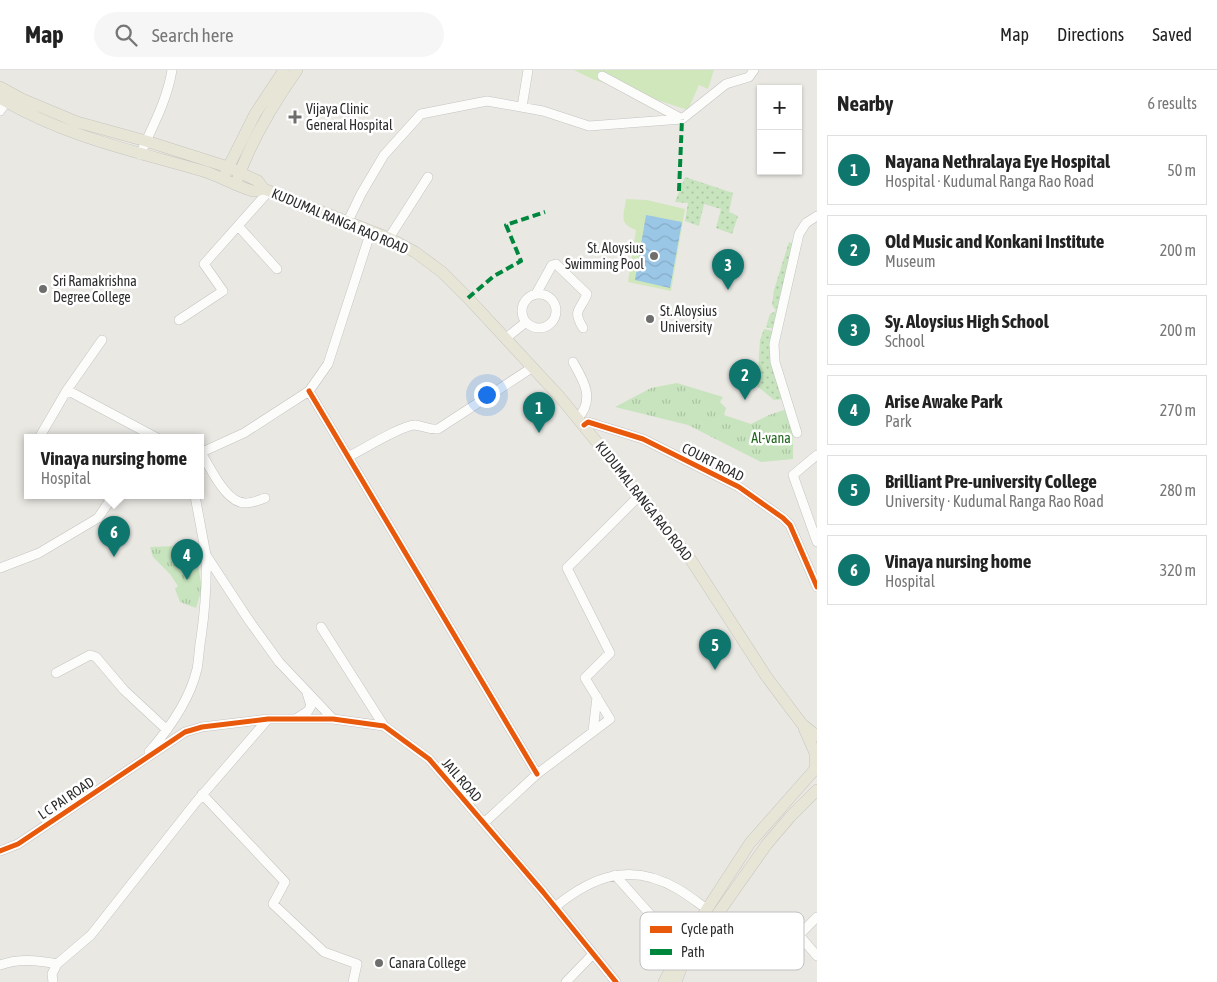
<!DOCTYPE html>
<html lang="en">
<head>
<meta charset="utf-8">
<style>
	:root { --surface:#fff; --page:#f6f6f6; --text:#222; --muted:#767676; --line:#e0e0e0; --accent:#0f766e }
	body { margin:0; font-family:"Asap Condensed",sans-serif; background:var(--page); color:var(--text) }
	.controls { position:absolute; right:15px; top:15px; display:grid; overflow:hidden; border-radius:0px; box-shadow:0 1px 4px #0004 }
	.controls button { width:45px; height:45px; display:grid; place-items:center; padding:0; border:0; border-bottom:1px solid var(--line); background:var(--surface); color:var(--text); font:25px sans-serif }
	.you { position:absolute; left:486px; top:324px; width:18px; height:18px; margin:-12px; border:4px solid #fff; border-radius:50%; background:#1a73e8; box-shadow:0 0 0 8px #1a73e833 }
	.badge { display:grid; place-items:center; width:32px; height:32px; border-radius:50%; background:var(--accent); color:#fff; font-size:16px; font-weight:700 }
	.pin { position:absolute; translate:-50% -41px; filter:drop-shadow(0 1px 2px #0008) }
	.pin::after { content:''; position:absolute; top:26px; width:18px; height:15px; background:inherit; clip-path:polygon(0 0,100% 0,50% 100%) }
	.popup { position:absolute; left:24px; top:364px; width:180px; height:65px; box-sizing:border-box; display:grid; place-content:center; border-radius:0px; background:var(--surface); filter:drop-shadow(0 1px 4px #0005); font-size:16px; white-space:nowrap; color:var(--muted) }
	.popup b { font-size:19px; color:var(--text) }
	.popup::after { content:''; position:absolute; left:50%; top:100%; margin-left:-10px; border:10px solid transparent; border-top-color:var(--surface) }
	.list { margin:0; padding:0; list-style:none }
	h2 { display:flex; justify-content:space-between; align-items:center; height:65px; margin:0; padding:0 20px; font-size:21px }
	h2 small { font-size:16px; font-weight:400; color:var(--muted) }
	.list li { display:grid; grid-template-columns:32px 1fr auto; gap:15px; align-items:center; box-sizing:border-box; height:70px; margin:0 10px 10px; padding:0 10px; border:1px solid var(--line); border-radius:0px }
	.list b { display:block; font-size:19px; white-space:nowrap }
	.list p { margin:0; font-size:16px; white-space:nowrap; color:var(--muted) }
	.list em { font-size:16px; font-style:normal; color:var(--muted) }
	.icon { flex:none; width:28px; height:28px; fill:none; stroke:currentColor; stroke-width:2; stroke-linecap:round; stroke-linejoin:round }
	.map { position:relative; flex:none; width:817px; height:912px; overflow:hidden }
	header { display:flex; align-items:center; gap:30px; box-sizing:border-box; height:70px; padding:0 25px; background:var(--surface); border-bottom:1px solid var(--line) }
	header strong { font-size:24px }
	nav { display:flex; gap:28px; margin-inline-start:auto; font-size:18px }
	.search { width:350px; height:45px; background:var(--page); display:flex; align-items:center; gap:12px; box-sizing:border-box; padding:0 18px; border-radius:28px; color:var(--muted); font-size:19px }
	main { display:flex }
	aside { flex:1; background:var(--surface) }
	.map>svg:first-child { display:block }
	.park { fill:url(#park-tufts) }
	.garden { fill:url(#garden-dots) }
	.pitch { fill:#d0e7bc }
	.water { fill:url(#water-waves) }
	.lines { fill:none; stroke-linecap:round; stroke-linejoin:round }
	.minor-casing { stroke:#c4c3c3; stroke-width:10 }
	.major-casing { stroke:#c6c5c2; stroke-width:12 }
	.minor { stroke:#fcfcfb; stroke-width:9 }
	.major { stroke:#e7e5d6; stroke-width:11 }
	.quiet { stroke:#00873e; stroke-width:4; stroke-dasharray:8 4; stroke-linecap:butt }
	.cycleway-casing { stroke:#fff; stroke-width:8 }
	.cycleway { stroke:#e8590c; stroke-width:5 }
	.poi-dot { fill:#6e6e6c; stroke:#fff; stroke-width:2 }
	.labels { text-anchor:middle; stroke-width:5; stroke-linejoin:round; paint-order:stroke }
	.poi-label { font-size:14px; fill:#2c2c2c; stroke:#fff; text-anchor:start }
	.street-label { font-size:14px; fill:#2c2c2c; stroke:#fff }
	.park-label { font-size:14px; fill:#22671f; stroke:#fff }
	.key { fill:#fff; stroke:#c0c0c0; stroke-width:1 }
	.key-label { font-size:14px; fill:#2c2c2c }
</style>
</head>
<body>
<header>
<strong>Map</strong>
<div class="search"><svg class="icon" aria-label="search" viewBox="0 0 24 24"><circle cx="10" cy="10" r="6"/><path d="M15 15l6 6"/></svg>Search here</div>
<nav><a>Map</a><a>Directions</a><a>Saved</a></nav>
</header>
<main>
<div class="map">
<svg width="817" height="912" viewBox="0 0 817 912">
	<defs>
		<pattern id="park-tufts" width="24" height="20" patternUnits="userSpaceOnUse" patternTransform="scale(1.25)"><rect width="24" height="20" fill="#c7e4be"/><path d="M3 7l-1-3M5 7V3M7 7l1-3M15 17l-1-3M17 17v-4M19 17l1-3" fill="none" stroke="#abc4a3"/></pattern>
		<pattern id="garden-dots" width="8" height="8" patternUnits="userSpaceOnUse" patternTransform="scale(1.25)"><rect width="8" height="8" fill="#c7e4be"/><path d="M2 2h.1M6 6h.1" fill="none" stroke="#abc4a3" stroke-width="1.8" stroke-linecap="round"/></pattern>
		<pattern id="water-waves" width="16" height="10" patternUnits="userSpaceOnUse" patternTransform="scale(1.25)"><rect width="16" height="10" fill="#9bc7e7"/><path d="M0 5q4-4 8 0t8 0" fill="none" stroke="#86abc6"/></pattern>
	</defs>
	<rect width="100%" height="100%" fill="#eae8e3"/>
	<path class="park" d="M677,313L723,327L720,332L726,338L724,345L751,354L769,345L793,337V389L761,392L688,355L615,337L651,318Z
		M194,470L202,519L196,538L180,532L175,519L178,516L170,504L153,487L150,477L176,476Z"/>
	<path class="garden" d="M685,107L733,123L729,142L738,146L732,164L716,158L721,139L704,134L699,156L685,151L688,133L675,132Z
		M789,172L801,176L786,235L777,260L766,257L770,244L776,241L772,235L774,220Z
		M764,259L774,261L784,329L774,330L757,316L760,270Z"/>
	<path class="pitch" d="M574,0H714L708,19L699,15L688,40L592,9Z
		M626,129L647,130L685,139L671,221L628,212L636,160C618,154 624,145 626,129Z"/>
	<path class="water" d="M646,145L682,152L670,218L635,210Z"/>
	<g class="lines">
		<g class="minor-casing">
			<path id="minor" d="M602,6L682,49
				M522,37L528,0
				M0,41L6,32
				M140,85C152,57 167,31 172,0
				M348,151L361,124L384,85L421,44L487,31L543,41L589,56L682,49L726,14L749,7L754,0
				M239,157L277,199
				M389,168L428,107
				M536,224L552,195L556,194L587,224C580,242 572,239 583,258
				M522 241a17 17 0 1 1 34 0a17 17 0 1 1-34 0Z
				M179,250L223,221L204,194L269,121
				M506,268L526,252
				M573,292C584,311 595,329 578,348
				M67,320L157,368
				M309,321L537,704
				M584,355L588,352L643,369L739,417L783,448L790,455L817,517
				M797,363L775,292L774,274L799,164L806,153L817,146
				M39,368L67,320L102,270
				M200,383L244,363L309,321L328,294L371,161
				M201,383C211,398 226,434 246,433C253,433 259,430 265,428
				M817,385L793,405L817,472
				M348,387C362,380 402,355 415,355C423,356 430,360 438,359L533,297
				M195,426L206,485L248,549L279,592L333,649
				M0,498L39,483L98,448L113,426
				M321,557L384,656
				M56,603L90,585L96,587L124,620L167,660
				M297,648L308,641L311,636L307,623
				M593,661L597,627
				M149,682C169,659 190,629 197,599C199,589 199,578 201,568C205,540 207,516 206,487
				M202,724L285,812L273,834L324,882L357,894L353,912
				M484,753L537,704L610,649L585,608L610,583L567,498L640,425
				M0,781L18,774L185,662L202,657L268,649H333L384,656L429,689L543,822L616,912
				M615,805L681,879
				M555,837C594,805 632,792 678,819C688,825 697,832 707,839
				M817,847L799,865L817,886
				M0,895C18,888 39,890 57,894L91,865L196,732L268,649
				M53,912L52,904L57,894
				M566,912L593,884"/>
		</g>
		<g class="major-casing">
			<path id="major" d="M0,17L22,29L77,52L146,71L228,97L258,111L264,119L389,168L415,182L442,202L468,228L559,326L645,431L691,490L766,606L802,654L817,666
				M0,28C63,66 134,81 203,101C220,106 237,117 253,121C256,121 260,120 264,119
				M226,102L255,44L284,0
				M238,108C252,69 273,34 297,0
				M804,658L815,683V700
				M664,912L681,879L750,773L817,697
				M676,912L683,893L767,774L790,747L817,720"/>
		</g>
		<use href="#minor" class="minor"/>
		<use href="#major" class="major"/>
		<path class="quiet" d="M679,121L682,49
			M468,228L494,206L521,191L506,155L545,142"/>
		<g class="cycleway-casing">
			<path id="cycleway" d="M309,321L537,704
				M584,355L588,352L643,369L739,417L783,448L790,455L817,517
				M0,781L18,774L185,662L202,657L268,649H333L384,656L429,689L543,822L616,912"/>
		</g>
		<use href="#cycleway" class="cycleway"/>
	</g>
	<g class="poi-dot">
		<path d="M292.5 39.5h5v5h5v5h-5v5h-5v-5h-5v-5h5z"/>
		<circle cx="654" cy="186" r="5"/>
		<circle cx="43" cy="219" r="5"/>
		<circle cx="650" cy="249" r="5"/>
		<circle cx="379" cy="893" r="5"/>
	</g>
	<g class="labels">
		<g class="poi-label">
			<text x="306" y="44">Vijaya Clinic<tspan x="306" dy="16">General Hospital</tspan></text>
			<text x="644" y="183" text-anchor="end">St. Aloysius<tspan x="644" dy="16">Swimming Pool</tspan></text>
			<text x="53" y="216">Sri Ramakrishna<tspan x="53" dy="16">Degree College</tspan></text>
			<text x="660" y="246">St. Aloysius<tspan x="660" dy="16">University</tspan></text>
			<text x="389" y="898">Canara College</text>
		</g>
		<g class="street-label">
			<text transform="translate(340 151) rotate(23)" y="5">KUDUMAL RANGA RAO ROAD</text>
			<text transform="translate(713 392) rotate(27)" y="5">COURT ROAD</text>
			<text transform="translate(644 431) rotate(52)" y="5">KUDUMAL RANGA RAO ROAD</text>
			<text transform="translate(462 710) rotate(49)" y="5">JAIL ROAD</text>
			<text transform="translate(66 728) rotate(-34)" y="5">L C PAI ROAD</text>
		</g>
		<g class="park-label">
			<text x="771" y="373">Al-vana</text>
		</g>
	</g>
	<rect x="640" y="842" width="164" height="58" rx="8" class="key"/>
	<rect x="650" y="856" width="22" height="7" fill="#e8590c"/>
	<rect x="650" y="879" width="22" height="6" fill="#00873e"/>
	<g class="key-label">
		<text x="681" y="864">Cycle path</text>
		<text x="681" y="887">Path</text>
	</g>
</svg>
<div class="controls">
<button>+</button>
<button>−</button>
</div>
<div class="you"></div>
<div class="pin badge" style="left:539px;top:363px">1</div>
<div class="pin badge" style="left:745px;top:330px">2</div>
<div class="pin badge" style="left:728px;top:220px">3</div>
<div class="pin badge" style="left:187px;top:510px">4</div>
<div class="pin badge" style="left:715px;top:600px">5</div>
<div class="pin badge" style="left:114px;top:487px">6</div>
<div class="popup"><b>Vinaya nursing home</b>Hospital</div>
</div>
<aside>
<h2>Nearby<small>6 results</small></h2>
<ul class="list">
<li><span class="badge">1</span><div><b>Nayana Nethralaya Eye Hospital</b><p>Hospital · Kudumal Ranga Rao Road</p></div><em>50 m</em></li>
<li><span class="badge">2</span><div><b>Old Music and Konkani Institute</b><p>Museum</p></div><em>200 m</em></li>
<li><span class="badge">3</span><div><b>Sy. Aloysius High School</b><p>School</p></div><em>200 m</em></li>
<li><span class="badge">4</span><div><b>Arise Awake Park</b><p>Park</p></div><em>270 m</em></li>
<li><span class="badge">5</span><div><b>Brilliant Pre-university College</b><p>University · Kudumal Ranga Rao Road</p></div><em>280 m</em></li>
<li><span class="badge">6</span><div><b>Vinaya nursing home</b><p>Hospital</p></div><em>320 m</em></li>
</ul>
</aside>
</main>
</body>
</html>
